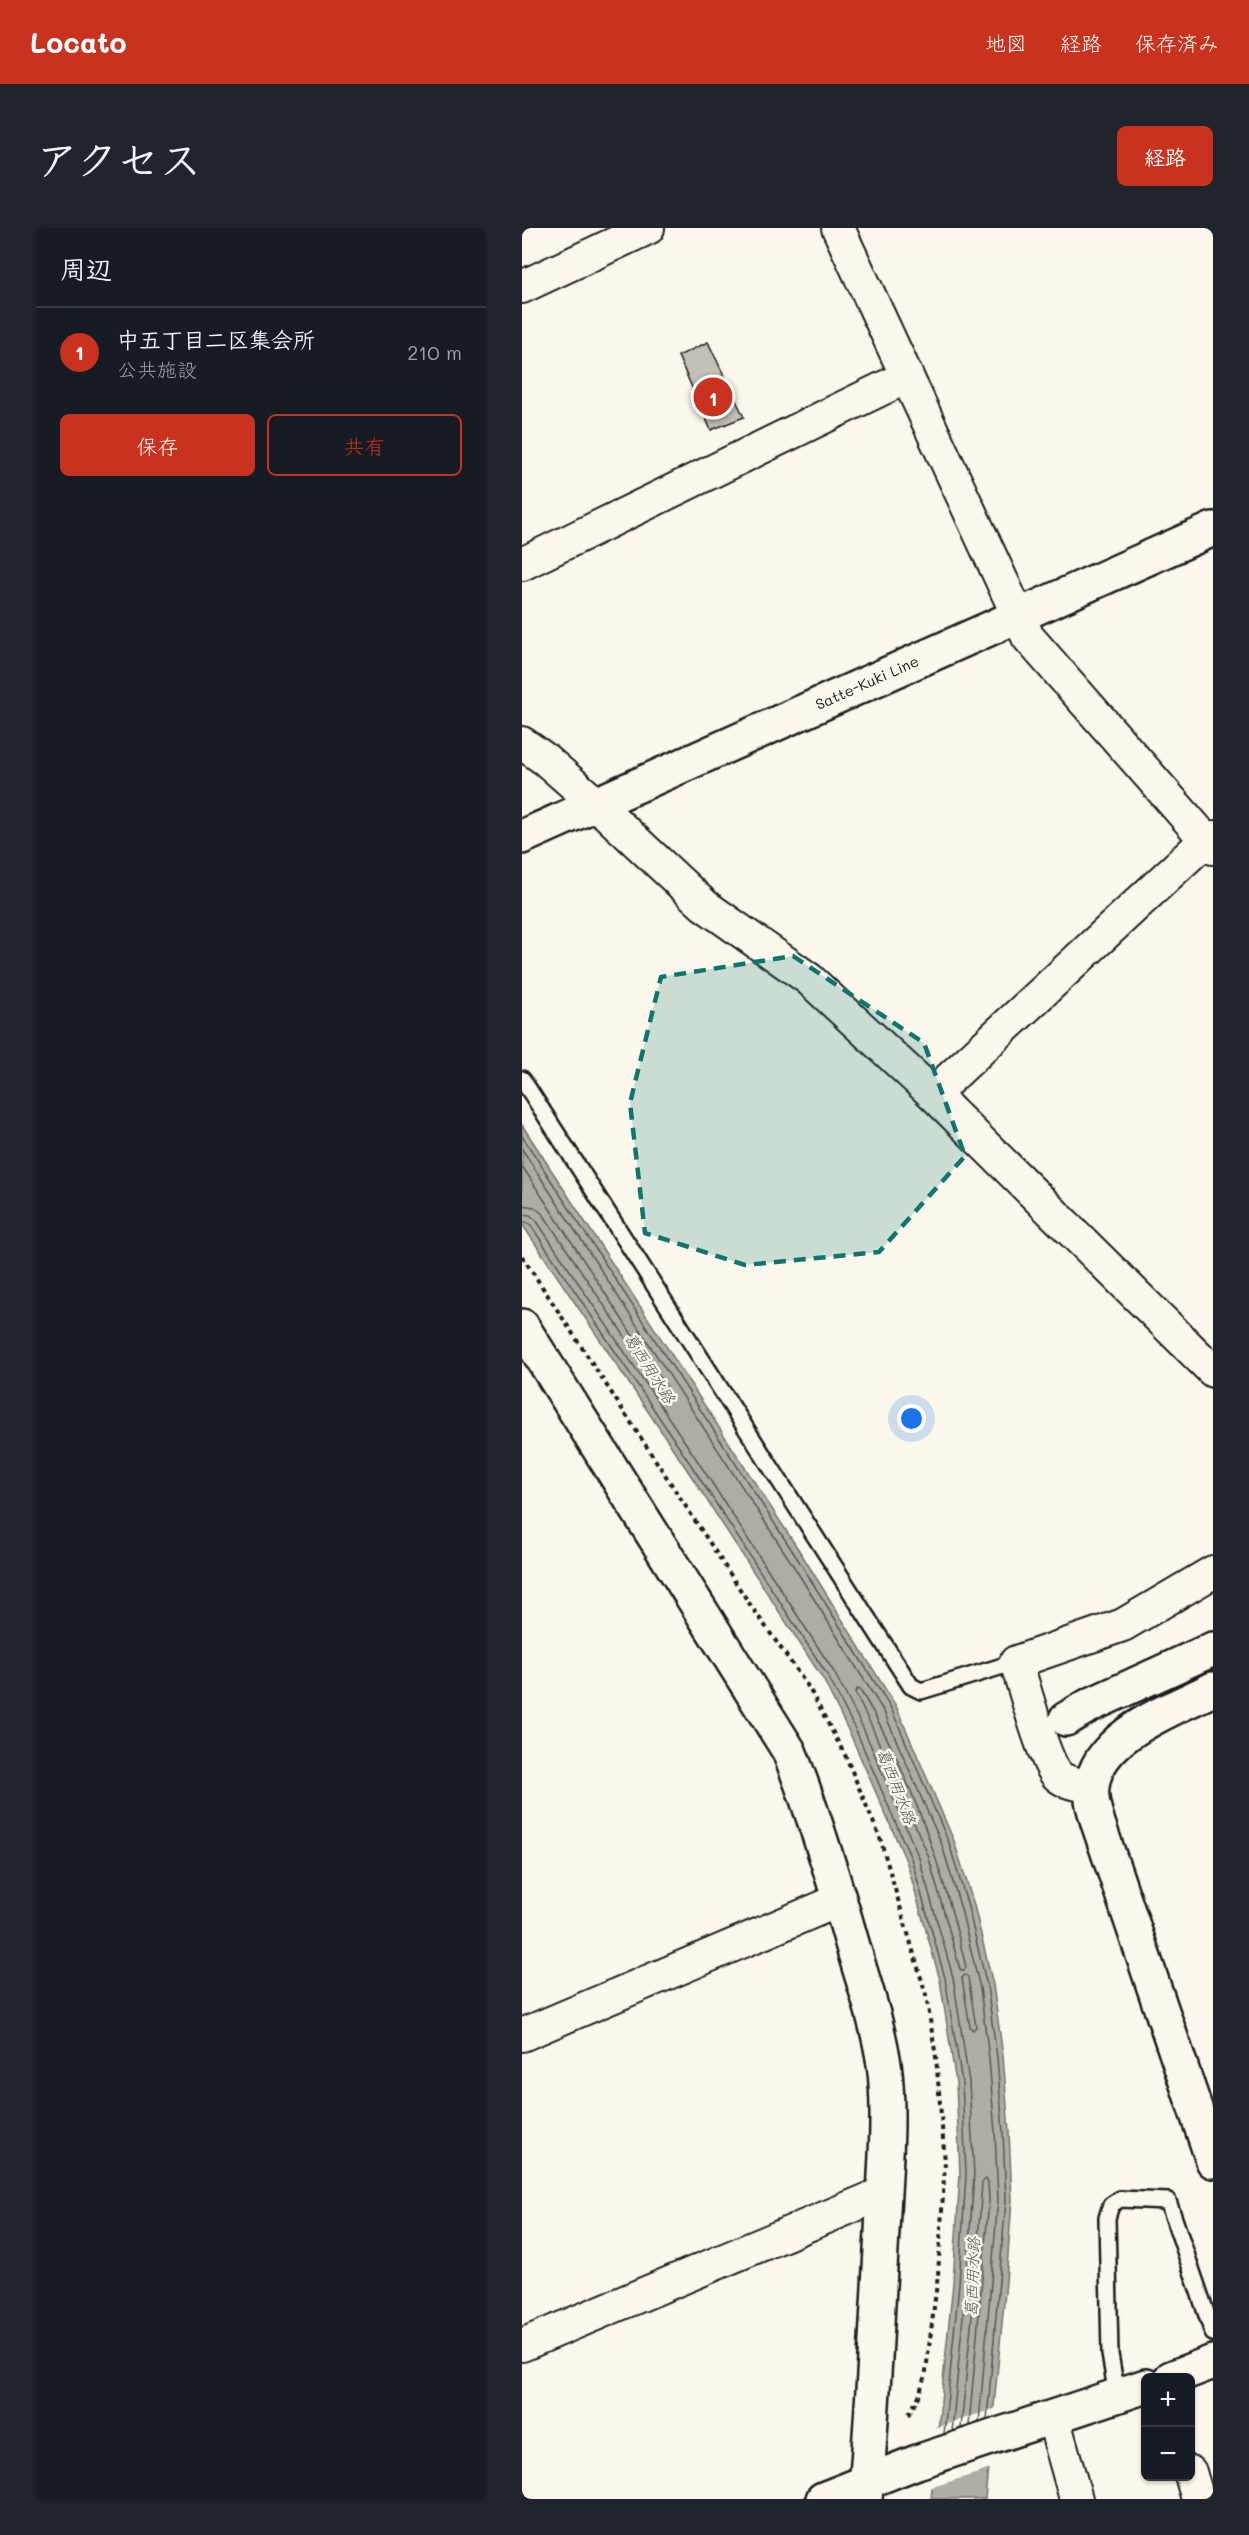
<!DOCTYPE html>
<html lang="ja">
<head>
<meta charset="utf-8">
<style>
	:root { --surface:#171b24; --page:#20242c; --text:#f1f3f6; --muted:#9ea1a6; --line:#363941; --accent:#c8321e }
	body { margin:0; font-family:Mali,"Klee One",sans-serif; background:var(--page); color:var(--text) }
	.controls { position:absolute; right:18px; bottom:18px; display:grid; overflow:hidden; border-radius:9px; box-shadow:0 2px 4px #0004 }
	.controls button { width:54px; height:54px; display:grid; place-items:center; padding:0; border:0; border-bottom:2px solid var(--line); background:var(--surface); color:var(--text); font:30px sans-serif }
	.you { position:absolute; left:390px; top:1191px; width:21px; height:21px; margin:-15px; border:4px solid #fff; border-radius:50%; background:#1a73e8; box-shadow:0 0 0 9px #1a73e833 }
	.badge { display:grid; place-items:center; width:39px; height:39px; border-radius:50%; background:var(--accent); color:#fff; font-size:20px; font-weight:700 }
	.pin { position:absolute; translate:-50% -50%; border:3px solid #fff; box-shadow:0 2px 6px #0006 }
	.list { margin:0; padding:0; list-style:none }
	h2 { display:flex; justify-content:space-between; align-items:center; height:78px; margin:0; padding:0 24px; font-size:26px }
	h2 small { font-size:20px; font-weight:400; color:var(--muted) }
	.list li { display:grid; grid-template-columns:39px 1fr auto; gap:18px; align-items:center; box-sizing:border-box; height:90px; padding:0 24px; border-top:2px solid var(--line) }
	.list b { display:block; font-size:22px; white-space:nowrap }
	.list p { margin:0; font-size:20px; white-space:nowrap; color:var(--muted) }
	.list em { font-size:20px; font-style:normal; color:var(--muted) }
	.actions { display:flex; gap:12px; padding:18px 24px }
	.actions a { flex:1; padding:14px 0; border:2px solid var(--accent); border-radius:9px; text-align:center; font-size:21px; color:var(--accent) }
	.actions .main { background:var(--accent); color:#fff }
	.map { position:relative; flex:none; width:691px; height:2271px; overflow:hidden; border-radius:9px }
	header { display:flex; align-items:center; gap:36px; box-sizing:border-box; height:84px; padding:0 30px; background:var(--accent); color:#fff }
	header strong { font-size:28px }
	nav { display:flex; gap:33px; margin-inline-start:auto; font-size:21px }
	.intro { display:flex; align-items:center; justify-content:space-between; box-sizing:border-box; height:144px; padding:0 36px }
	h1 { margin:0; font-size:42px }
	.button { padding:15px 27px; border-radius:9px; background:var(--accent); color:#fff; font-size:21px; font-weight:700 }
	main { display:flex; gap:36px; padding:0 36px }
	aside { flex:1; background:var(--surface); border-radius:9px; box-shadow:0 2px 4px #0004 }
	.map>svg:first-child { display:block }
	.water { fill:#afaca5; stroke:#74726e; stroke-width:1.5 }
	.pier { fill:#fbf7ec }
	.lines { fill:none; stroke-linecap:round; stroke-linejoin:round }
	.shore { stroke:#575653; stroke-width:1.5 }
	.building { fill:#c3c0b8; stroke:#1c1c1c; stroke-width:1.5 }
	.lane-casing { stroke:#1c1c1c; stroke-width:20 }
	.street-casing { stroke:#1c1c1c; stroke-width:36 }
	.secondary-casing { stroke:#1c1c1c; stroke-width:38 }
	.path { stroke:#1c1c1c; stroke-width:4; stroke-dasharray:4.5 4.5; stroke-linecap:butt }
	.lane { stroke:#fbf7ec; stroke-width:15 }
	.street { stroke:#fbf7ec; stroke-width:32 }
	.secondary { stroke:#fbf7ec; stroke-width:33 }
	.marked { fill:#0f766e; fill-opacity:0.2; stroke:#0f766e; stroke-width:4.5; stroke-dasharray:12 8; stroke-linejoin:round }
	.labels { text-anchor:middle; stroke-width:5; stroke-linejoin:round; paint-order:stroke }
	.street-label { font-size:15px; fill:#1c1c1c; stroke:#fbf7ec }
	.water-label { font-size:16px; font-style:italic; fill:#575653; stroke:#fbf7ec }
</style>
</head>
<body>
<header>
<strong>Locato</strong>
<nav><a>地図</a><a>経路</a><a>保存済み</a></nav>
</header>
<div class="intro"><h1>アクセス</h1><a class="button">経路</a></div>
<main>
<aside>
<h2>周辺<small></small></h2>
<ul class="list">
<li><span class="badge">1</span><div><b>中五丁目二区集会所</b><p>公共施設</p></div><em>210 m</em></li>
</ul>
<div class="actions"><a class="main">保存</a><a>共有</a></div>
</aside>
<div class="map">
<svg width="691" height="2271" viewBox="0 0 691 2271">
	<rect width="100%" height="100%" fill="#fbf7ec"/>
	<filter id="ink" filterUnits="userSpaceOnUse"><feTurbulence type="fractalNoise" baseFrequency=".0167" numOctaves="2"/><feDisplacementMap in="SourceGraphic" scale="12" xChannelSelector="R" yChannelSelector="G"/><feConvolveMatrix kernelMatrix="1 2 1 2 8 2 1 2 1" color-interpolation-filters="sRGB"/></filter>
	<g filter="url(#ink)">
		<path class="water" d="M0,897L280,1327L374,1478L432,1613L452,1677L471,1757L481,1828L487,1904L490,1972L484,2054L463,2271H409L431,2055L438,1946L434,1855L418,1752L385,1635L329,1508L301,1451L164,1240L0,996Z"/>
		<path class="pier" d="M475,2180L469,2241L407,2260L413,2200Z"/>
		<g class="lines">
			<path class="shore" d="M0,908L275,1330L369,1480L427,1615L446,1679L465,1758L475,1829L481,1904L484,1972L465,2192
				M0,921L269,1334L362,1484L420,1617L439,1681L458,1760L467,1830L473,1905L476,1972L457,2195
				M0,938L145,1160L144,1164H140L21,986L12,979L0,977
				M0,986L8,987L14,992L175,1232L312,1444L342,1502L397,1630L431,1749L447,1854L452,1947L444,2057L430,2204
				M0,993L8,996L169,1237L306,1448L335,1505L390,1633L423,1750L440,1854L444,1947L437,2056L422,2206
				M335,1461L338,1462C389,1544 422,1646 444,1739L442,1743L438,1741L406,1627L350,1499L333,1465Z
				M443,1747L446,1749L454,1799L451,1802L448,1799L440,1750Z
				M439,2200L453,2057L460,1954L464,1951L466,1953L467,1972L447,2198"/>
		</g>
		<path class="building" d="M186,114L222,189L189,202L156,128Z"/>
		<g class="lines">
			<g class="lane-casing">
				<path id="lane" d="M0,851L389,1458L399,1463L494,1434
					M595,2168L588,2126L585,1990L589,1977L598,1971L646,1973L691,2105"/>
			</g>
			<g class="street-casing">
				<path id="street" d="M316,0L506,409L691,620
					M0,59L126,0
					M0,336L384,149
					M0,515L24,532L73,575L182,677L287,751L411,866L691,1143
					M411,866L684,612L691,609
					M570,1558C558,1556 544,1556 535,1547C520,1528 503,1460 494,1434L601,1397L691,1344
					M0,1807L318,1672
					M0,2117L362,1965
					M531,2189L554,2271
					M668,2244L676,2271"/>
			</g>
			<g class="secondary-casing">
				<g id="secondary">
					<path id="s1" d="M0,609L691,301"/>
					<path d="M0,1098L267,1523C293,1588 313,1655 332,1722C343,1759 356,1797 362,1836C369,1886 362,1952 360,2004C355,2093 351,2182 343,2271"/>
					<path d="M691,1461C651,1481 575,1507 570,1559C568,1572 573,1583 576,1595L691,1933"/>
					<path d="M544,1491L566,1478L691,1421"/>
					<path d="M649,2150L691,2134"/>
					<path d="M301,2271L395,2234L624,2158"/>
				</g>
			</g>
			<path class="path" d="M0,1028L227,1375L287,1460L324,1529L358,1610L404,1767L414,1829L423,1934L416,2047L404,2143L397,2168L387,2186L383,2187"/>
			<use href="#lane" class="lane"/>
			<use href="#street" class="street"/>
			<use href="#secondary" class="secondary"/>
		</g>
	</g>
	<path class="marked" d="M271,728L402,815L443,928L357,1024L223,1037L123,1005L108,875L139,749Z"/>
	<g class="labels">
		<g class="street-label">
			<text dy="5" stroke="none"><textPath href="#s1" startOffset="378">Satte-Kuki Line</textPath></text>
		</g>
		<g class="water-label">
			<text transform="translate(128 1140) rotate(58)" y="6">葛西用水路</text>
			<text transform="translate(375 1558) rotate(69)" y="6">葛西用水路</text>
			<text transform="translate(450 2049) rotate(-88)" y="6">葛西用水路</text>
		</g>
	</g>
</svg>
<div class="controls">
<button>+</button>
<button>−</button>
</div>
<div class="you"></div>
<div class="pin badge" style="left:191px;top:169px">1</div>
</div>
</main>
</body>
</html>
